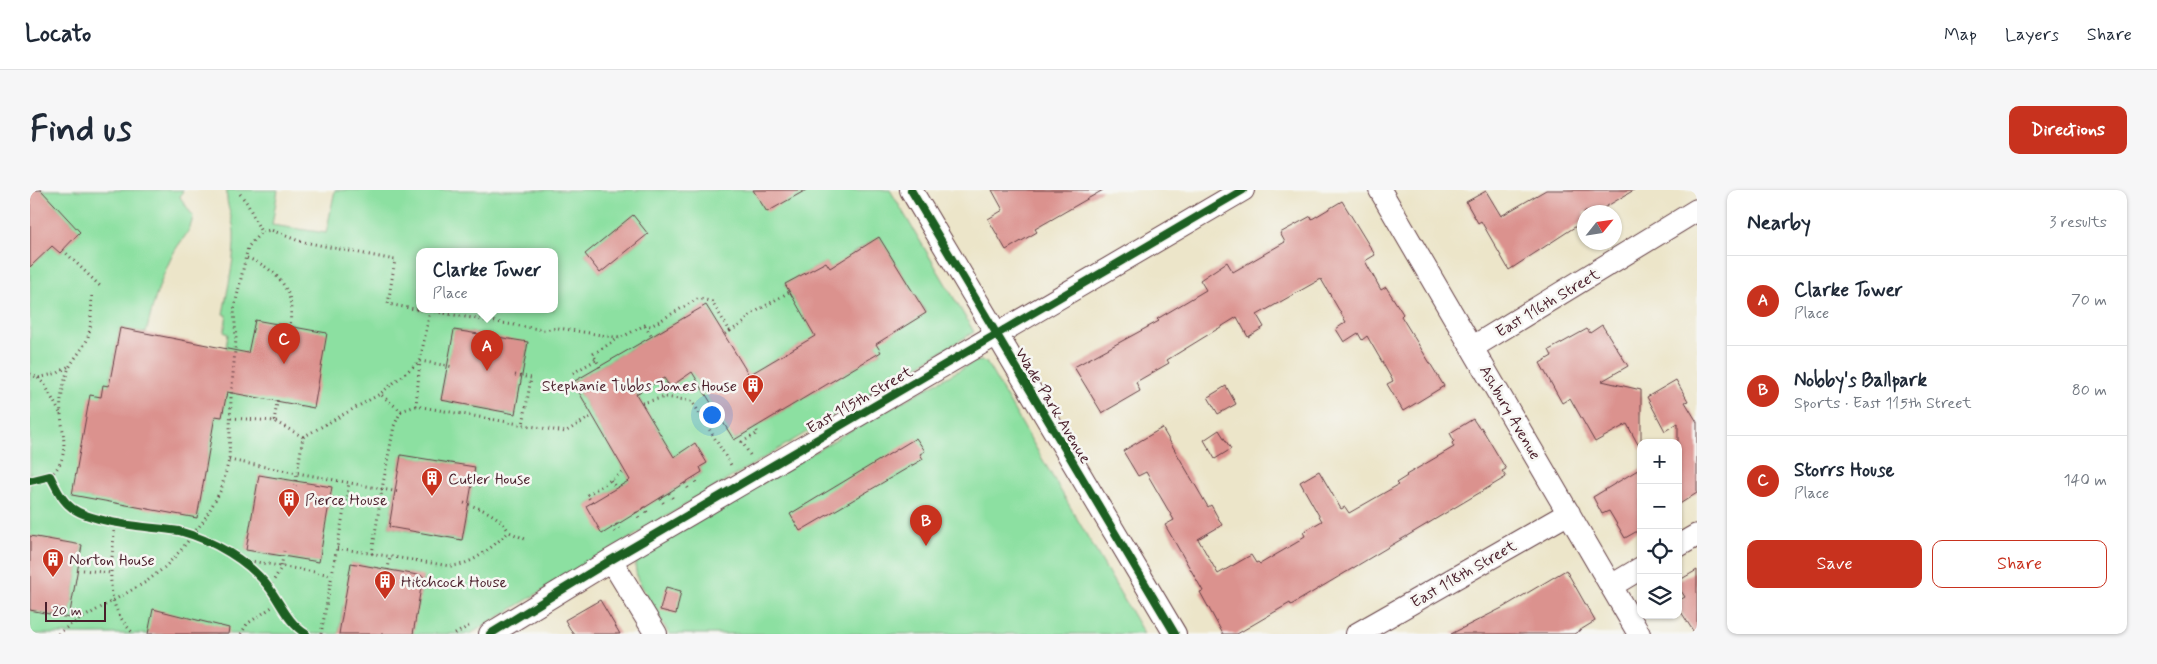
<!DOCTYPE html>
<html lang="en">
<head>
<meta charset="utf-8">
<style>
	:root { --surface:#fff; --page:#f6f6f7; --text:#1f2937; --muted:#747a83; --line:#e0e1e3; --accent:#c8321e }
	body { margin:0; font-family:Mynerve,sans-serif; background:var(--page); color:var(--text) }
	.controls { position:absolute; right:15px; bottom:15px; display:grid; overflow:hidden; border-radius:10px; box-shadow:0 1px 4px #0004 }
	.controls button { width:45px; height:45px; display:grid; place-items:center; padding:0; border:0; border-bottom:1px solid var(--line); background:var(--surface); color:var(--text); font:25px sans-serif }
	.compass { position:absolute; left:1547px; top:15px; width:45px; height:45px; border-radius:50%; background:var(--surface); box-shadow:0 1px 4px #0004; rotate:60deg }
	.scale { position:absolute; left:15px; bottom:12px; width:61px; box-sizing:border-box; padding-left:5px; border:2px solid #4a1f2b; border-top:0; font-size:14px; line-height:18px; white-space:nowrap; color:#4a1f2b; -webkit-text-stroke:4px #f6f6f2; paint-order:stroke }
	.you { position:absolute; left:681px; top:224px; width:18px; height:18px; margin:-12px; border:4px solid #fff; border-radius:50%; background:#1a73e8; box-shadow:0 0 0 8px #1a73e833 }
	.badge { display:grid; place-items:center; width:32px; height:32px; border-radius:50%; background:var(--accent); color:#fff; font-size:16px; font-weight:700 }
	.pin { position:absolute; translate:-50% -41px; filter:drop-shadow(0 1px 2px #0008) }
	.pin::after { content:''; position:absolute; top:26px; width:18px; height:15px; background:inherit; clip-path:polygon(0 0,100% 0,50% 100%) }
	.popup { position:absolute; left:386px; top:58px; width:142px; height:65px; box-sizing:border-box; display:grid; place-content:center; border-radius:10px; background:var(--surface); filter:drop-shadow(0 1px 4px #0005); font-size:16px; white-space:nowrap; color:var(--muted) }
	.popup b { font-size:19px; color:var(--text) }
	.popup::after { content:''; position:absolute; left:50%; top:100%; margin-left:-10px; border:10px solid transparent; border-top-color:var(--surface) }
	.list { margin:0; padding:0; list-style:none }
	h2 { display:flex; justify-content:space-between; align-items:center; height:65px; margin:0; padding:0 20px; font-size:21px }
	h2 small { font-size:16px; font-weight:400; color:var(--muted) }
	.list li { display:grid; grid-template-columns:32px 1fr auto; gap:15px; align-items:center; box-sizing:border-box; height:90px; padding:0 20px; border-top:1px solid var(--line) }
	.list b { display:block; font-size:19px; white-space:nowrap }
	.list p { margin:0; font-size:16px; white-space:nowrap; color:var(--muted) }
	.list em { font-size:16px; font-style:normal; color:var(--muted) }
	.actions { display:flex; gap:10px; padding:15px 20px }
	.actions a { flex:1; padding:11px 0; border:1px solid var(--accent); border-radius:10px; text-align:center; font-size:18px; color:var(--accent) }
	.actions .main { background:var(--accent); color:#fff }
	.icon { flex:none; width:28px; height:28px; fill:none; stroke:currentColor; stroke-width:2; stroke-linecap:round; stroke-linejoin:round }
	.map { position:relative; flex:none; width:1667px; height:444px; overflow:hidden; border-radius:10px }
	header { display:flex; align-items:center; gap:30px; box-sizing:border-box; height:70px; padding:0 25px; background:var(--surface); border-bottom:1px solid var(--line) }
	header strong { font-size:24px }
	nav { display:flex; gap:28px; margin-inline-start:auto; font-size:18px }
	.intro { display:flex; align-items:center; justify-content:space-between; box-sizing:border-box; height:120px; padding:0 30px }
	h1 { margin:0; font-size:35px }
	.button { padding:12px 22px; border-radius:10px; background:var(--accent); color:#fff; font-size:18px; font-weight:700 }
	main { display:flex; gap:30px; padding:0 30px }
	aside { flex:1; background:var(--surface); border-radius:10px; box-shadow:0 1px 4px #0004 }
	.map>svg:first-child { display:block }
	.green { fill:#8ce0a1; stroke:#6b8066; fill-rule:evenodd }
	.building { fill:#db928e }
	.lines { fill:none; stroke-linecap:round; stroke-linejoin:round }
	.minor-casing { stroke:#623d43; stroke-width:24 }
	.path { stroke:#623d43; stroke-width:3; stroke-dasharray:1 4; stroke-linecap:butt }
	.minor { stroke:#fff; stroke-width:22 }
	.cycleway-casing { stroke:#f6f6f2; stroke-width:11 }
	.cycleway { stroke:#1b5e20; stroke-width:8 }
	.labels { text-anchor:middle; stroke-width:5; stroke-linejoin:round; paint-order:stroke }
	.street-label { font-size:16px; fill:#4a1f2b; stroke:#f6f6f2 }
	.poi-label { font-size:16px; fill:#4a1f2b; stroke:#f6f6f2; text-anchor:start }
</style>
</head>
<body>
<header>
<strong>Locato</strong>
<nav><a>Map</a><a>Layers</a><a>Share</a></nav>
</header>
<div class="intro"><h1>Find us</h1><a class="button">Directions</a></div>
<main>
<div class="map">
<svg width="1667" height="444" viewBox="0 0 1667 444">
	<rect width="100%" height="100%" fill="#f6f6f2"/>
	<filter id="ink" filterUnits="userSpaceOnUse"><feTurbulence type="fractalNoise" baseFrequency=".02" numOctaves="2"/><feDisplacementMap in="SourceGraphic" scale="10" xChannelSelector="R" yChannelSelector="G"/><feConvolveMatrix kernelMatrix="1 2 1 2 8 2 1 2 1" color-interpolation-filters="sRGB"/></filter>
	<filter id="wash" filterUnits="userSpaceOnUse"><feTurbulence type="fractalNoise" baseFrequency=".0096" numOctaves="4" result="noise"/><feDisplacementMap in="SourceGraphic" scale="20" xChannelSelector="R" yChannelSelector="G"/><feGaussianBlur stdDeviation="1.12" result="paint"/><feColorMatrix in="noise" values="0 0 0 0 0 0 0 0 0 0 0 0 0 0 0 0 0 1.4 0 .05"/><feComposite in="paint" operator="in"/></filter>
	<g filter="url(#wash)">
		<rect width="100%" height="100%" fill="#ece5c9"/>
		<path class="green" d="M0,0H153L150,7L163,26C160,46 150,49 142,66C129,93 123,114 116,143L90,138L79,196L71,207L43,305L167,327L185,226L192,227L195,209L189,208L197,158L196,157L198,144L194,142L197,125L193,124C198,97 205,70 204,42C203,28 195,14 197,0H248L242,35L296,43L305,0H860L944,142L440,444H383L385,429L382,416L388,417L393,386L321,373L316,404L319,417L313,416L309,444H0V420L39,428L52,356L0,346V65L6,71L22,56L30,63L50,42L25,15ZM603,25L618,44L570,83L555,64ZM849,47L896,122L868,140L821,64ZM390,62H524V120H390ZM796,72L851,162L704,250L657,174L650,178L655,187L640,197L634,188L599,193L644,267L666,255L676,273L670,277L672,283L586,334L556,316L600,290L543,192L676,115L728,202L731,178L770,155L781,172L795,163L755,94ZM425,140L452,144V150L498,153L493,180L488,182L490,196L484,224L411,210L415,183L423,185L419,168ZM371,265L445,278L432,350L402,346V338L390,336L389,343L359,337ZM229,285L259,290L294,341L289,372L260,367L247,360L246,366L216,360Z
			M951,171L956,172L1114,444H639L607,388L605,375L610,366L818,242L944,172Z"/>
		<g id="blocks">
			<path class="building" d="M0,0H11L50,42L30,63L22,56L0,77Z
				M723,0H776L737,22Z
				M962,0H1073L1005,39L1007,42L976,60L958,29L973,20Z
				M1516,0H1604L1567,22H1554V31L1479,80L1451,31L1448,33L1436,12L1456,1L1471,26Z
				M1312,11L1345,65L1335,71L1351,100L1356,97L1373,124L1371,126L1414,196L1373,221L1357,194L1363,191L1337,146L1332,150L1328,143L1314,152L1306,139L1316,132L1291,89L1227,125L1234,137L1218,147L1207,127L1137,170L1139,173L1106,192L1110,201L1072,223L1044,177L1129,131L1127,129L1176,100L1170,90L1197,72L1203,82L1255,52L1250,43L1281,26L1282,29Z
				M603,25L618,44L570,83L555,64Z
				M849,47L896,123L846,154L851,162L704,250L662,182L640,197L634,188L606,204L644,267L665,253L677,273L670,277L672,282L572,344L556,316L600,290L543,192L676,115L719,185L785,146L755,94L796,72L800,78Z
				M225,130L297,143L284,218L197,202L192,227L185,226L167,328L42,305L60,205L71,207L73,195L79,196L90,138L218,163Z
				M1572,135L1598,176L1572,191L1611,200V260L1597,234L1565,252L1540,208L1532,213L1510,173L1522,166L1519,160L1557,139L1560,143Z
				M424,140L498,152L485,224L411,210Z
				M1646,190L1658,211L1655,212L1667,232V303L1648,315V233L1635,241L1617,207Z
				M1196,196L1206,214L1188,224L1178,207Z
				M1443,229L1449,238L1451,237L1476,279L1472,281L1476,287L1261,415L1260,413L1207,444H1193L1170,402L1173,401L1135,335L1144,330L1116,282L1108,286L1093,261L1132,238L1178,317L1181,315L1192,335L1168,349L1188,384L1221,365L1226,373L1228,372L1230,374L1271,350L1270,349L1275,346L1273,342L1292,331L1270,292L1289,281L1311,319L1315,317L1319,323L1368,295L1366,293L1377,286L1376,285L1424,257L1422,253L1424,251L1420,243Z
				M1189,240L1201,259L1185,269L1174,250Z
				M886,248L895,261L890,264L893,269L770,341L760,324Z
				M371,265L445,277L432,350L359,337Z
				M1611,278V339L1595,348L1579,321L1572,324L1563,307Z
				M229,285L302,297L289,372L216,360Z
				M0,346L52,355L39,428L0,420Z
				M321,373L393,386L383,444H309Z
				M1536,380L1565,431L1544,444H1421L1472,418Z
				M1667,380V444H1665L1648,417V411L1655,407L1648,396V391Z
				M636,397L651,401L646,424L630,420Z
				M570,410L590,444H543L535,430Z
				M123,419L199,438L198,444H118Z"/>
		</g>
	</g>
	<g filter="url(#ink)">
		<use href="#blocks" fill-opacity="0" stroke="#623d43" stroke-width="1"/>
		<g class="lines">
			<g class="minor-casing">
				<path id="minor" d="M881,0L1145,444
					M1350,0L1609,444
					M1443,157L1667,20
					M1648,356L1667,345
					M581,370L626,444
					M1581,396L1611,378
					M460,444L581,370L1213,0
					M1327,444L1539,323"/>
			</g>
			<path class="path" d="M210,4L217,13L231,42L241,40L269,51L365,70L358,114L390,120
				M33,60L70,96
				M217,68C236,74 255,89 260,110C262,120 260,131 260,142
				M400,121L514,140L528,138L590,148L615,135L621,136L669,108L682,112L700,141L695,144
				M615,136L622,147
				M700,141L715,132L720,125L759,102
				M570,177L563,164L589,148
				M543,183L566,170
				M0,184L8,188L28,183L39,176
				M485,185L501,188L493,235
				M8,188L15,195L30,223
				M637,193L635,207L662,211L701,275
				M612,213L635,207
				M386,216L390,171L424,177
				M371,221L386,216L535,242L562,226
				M201,228L244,231L273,247
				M244,231L248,207
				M720,265L712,252L728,243L725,238
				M199,270L352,299L364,236L371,221L350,204
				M20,286C45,264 28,237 31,209C33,199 35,185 40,176C45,167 52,160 57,150C62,136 61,119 62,104
				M664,287L668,295
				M581,290L586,298
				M655,293L660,301
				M265,296L273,247L350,204L390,171L400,121L390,120
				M639,303L643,309
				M630,308L634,314
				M434,313C452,319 470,325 479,342
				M562,313L557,305L595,281
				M614,317L618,324
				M606,322L610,330
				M84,331C85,376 68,409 104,444
				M586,334L591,341
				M582,337L586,344
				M307,358L420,376C444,375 461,357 479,342L495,349
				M342,364L352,299L369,302
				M209,369L302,385
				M53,380L81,383
				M357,385L360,367
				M239,398L251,378L254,361
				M28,444L40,435L116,392L135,377L151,360L174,330L191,300L199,270L201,208L206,149L204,120L218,57L231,42
				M211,444L217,434L248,413
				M291,444L319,293
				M425,444L442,434"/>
			<use href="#minor" class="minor"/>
			<g class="cycleway-casing">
				<path id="cycleway" d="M881,0L1145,444
					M0,291L20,286C26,297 31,310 42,318C64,334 121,337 149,341C182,350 219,370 240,399C251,414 258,433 276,444
					M460,444L581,370L1213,0"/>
			</g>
			<use href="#cycleway" class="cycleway"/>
		</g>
	</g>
	<defs>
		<g id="building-pin" transform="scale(1.125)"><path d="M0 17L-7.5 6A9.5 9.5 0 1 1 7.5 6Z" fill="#c8321e" stroke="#f6f6f2"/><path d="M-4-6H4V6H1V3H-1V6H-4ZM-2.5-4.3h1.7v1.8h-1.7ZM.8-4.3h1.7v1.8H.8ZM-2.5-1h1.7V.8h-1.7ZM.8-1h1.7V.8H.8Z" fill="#fff"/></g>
	</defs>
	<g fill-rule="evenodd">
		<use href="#building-pin" x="723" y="195"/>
		<use href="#building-pin" x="402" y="288"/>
		<use href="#building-pin" x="259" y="309"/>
		<use href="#building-pin" x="23" y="369"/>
		<use href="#building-pin" x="355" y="391"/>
	</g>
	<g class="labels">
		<g class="street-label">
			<text transform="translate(1517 112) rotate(-31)" y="6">East 116th Street</text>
			<text transform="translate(829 209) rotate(-30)" y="6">East 115th Street</text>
			<text transform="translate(1024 215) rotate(59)" y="6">Wade Park Avenue</text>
			<text transform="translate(1481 222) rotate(60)" y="6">Ashbury Avenue</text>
			<text transform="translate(1433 383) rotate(-30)" y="6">East 118th Street</text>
		</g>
		<g class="poi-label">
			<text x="707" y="201" text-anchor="end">Stephanie Tubbs Jones House</text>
			<text x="418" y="294">Cutler House</text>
			<text x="275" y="315">Pierce House</text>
			<text x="39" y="375">Norton House</text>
			<text x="371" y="397">Hitchcock House</text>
		</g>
	</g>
</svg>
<div class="controls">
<button>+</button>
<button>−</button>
<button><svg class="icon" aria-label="locate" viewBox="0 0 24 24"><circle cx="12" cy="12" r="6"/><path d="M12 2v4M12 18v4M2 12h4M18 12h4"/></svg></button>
<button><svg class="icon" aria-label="layers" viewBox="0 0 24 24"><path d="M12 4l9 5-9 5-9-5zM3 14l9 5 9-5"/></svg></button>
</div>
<svg class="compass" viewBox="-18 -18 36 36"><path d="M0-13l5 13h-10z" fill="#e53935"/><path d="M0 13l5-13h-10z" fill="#747a83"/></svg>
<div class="scale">20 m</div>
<div class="you"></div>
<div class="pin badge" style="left:457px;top:181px">A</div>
<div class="popup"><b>Clarke Tower</b>Place</div>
<div class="pin badge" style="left:896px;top:356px">B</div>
<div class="pin badge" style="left:254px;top:174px">C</div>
</div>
<aside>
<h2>Nearby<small>3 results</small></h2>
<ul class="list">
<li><span class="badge">A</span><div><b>Clarke Tower</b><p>Place</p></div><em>70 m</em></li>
<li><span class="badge">B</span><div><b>Nobby's Ballpark</b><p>Sports · East 115th Street</p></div><em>80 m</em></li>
<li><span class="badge">C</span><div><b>Storrs House</b><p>Place</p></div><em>140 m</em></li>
</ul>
<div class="actions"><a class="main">Save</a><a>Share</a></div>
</aside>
</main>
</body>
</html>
